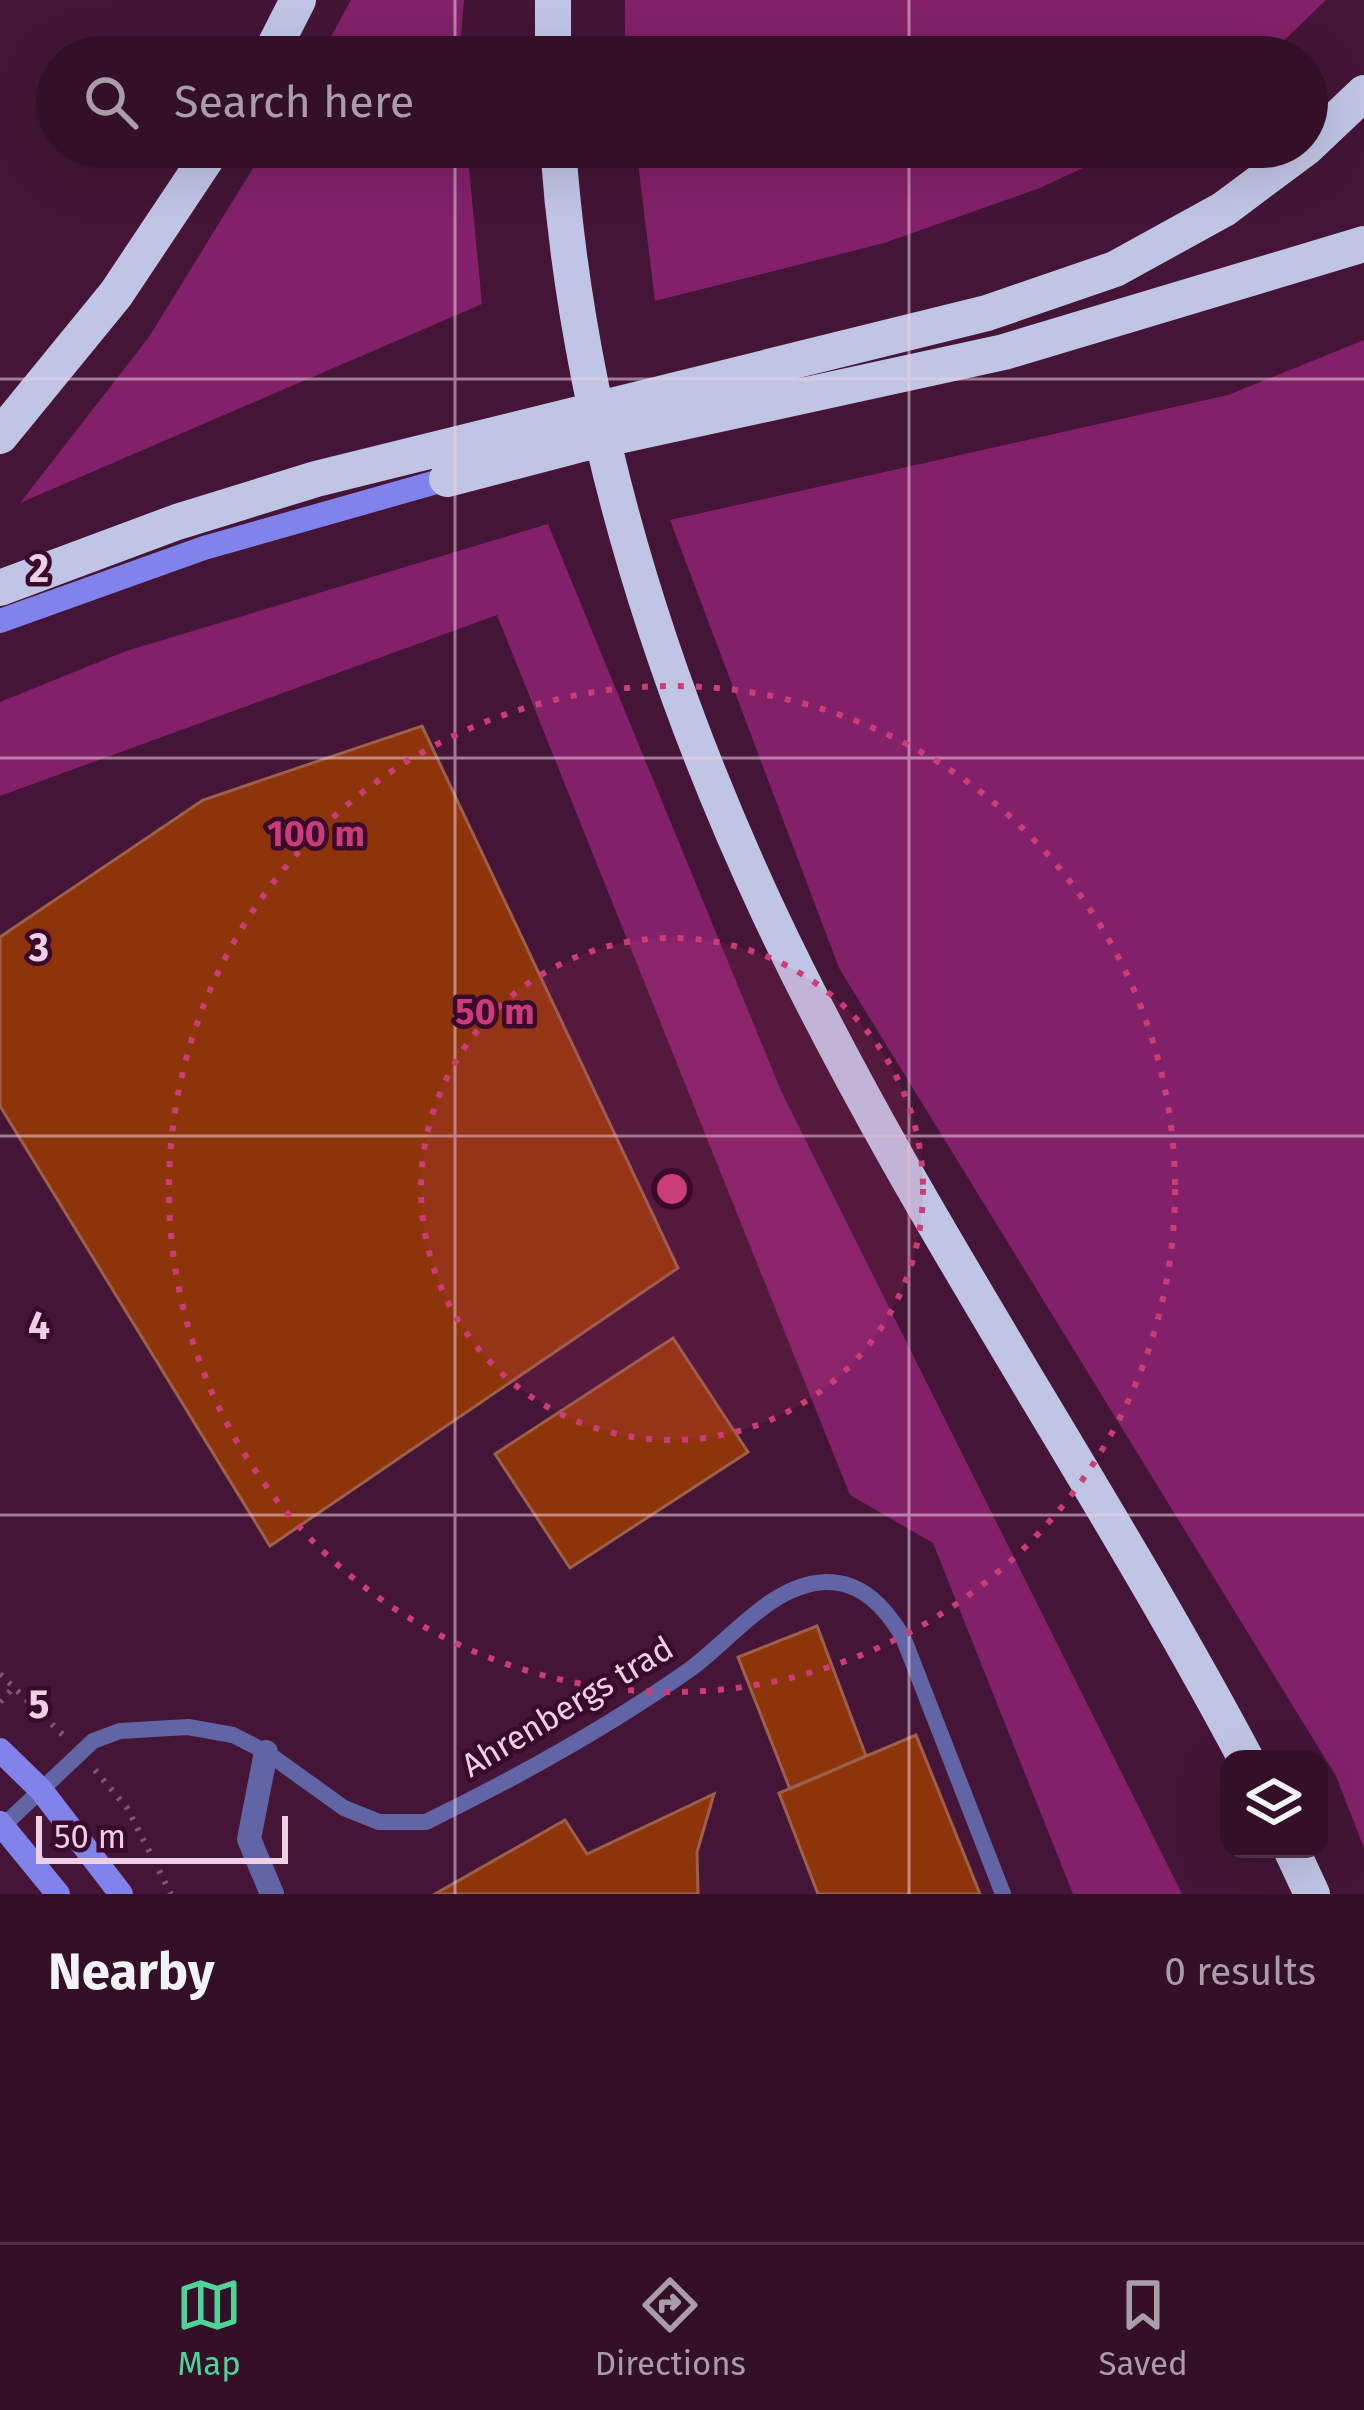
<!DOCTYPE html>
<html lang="en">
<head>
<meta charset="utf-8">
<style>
	:root { --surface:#331028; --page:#3b1930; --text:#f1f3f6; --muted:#a99da8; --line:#4e3045; --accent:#50d398 }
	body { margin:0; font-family:"Fira Sans",sans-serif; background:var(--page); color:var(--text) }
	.controls { position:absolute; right:36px; bottom:36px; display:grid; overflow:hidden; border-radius:24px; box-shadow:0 12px 48px #0002 }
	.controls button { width:108px; height:108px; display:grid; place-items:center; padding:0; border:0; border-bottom:3px solid var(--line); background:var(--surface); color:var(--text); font:60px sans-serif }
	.scale { position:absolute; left:36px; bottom:30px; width:252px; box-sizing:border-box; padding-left:12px; border:6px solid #efcfe3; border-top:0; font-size:33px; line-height:42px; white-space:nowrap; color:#efcfe3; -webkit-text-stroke:9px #390a2c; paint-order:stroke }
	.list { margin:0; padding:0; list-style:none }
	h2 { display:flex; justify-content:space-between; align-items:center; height:156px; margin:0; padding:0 48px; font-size:51px }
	h2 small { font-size:39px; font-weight:400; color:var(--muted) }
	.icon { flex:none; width:66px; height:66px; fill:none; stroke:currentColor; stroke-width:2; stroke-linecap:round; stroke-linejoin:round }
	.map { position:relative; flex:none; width:1364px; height:1894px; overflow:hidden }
	.search { position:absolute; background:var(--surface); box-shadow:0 12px 48px #0002; left:36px; right:36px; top:36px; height:132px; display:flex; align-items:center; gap:30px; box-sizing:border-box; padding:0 42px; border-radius:66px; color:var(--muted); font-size:45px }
	.sheet { height:348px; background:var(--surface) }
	nav { display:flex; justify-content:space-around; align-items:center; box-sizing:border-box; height:168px; border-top:3px solid var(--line); background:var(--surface); font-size:33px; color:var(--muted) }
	nav a { display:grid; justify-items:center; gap:6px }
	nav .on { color:var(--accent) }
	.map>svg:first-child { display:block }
	.green { fill:#822169 }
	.building { fill:#8e340b; stroke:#9d614b; stroke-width:3 }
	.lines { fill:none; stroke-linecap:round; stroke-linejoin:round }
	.path { stroke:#805673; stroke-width:6; stroke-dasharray:3 9; stroke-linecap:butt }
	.service { stroke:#6164a5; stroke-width:16 }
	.minor { stroke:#6164a5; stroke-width:24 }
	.secondary { stroke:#8183eb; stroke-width:24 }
	.motorway { stroke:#c1c5e5; stroke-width:36 }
	.grid { fill:none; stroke:#efcfe3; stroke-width:3; stroke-opacity:0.55 }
	.ring { fill:none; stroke:#cb3d76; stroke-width:6; stroke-dasharray:6 12 }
	.labels { text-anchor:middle; stroke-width:9; stroke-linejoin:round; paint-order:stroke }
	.street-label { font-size:33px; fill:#efcfe3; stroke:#390a2c }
	.grid-label { font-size:39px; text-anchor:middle; font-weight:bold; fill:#efcfe3; stroke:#390a2c; stroke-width:9; stroke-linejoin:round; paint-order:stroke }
	.centre { fill:#cb3d76; stroke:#390a2c; stroke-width:6 }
	.ring-label { font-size:36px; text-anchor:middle; font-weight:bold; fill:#cb3d76; stroke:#390a2c; stroke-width:9; stroke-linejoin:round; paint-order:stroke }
</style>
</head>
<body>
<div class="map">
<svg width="1364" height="1894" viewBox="0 0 1364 1894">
	<rect width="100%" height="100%" fill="#441536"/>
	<path class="green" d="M351,0H464L459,57H320Z
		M625,0H1326L1267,57H625Z
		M266,147H467L482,304L20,503L149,337Z
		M636,147H1128L1040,188L884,243L655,301Z
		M1364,340V1848L1336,1776L839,968L670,520L1228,395Z
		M548,524L782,1093L1182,1894H1073L933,1543L850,1495L497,615L0,796V702L126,651Z"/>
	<path class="building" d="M422,726L678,1268L270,1546L0,1106V937L203,800Z
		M673,1338L748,1452L570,1568L495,1454Z
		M817,1626L866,1756L790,1789L738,1657Z
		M916,1735L980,1894H818L779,1793Z
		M714,1794L697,1852L698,1894H435L565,1820L587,1854Z"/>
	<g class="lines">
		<path class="path" d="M0,1674L66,1738
			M0,1702L15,1686
			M95,1770L127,1808L171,1894"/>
		<path class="service" d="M3,1826L93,1741L120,1731L188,1727L233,1735L266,1752L344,1808L379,1822H426C514,1779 608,1727 689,1670C731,1640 770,1585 825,1582C863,1581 886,1609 903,1637L1003,1894"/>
		<path class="minor" d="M266,1752L249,1839L272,1894"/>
		<path class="secondary" d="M0,621L204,548L447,479
			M0,1750L41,1790L121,1894
			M0,1823L58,1894"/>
		<path class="motorway" d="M553,0V57
			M269,57L298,0
			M558,147C577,414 656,671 769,913C907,1206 1094,1473 1246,1759
			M1307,147L1364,93
			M0,436L116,294L214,147
			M447,479L577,445L1004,352L1364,244
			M0,588L177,522L316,479L987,313L1115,269L1224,209L1307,147
			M1291,1849L1312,1894"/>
	</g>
	<path class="grid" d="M455,0V57M909,0V57M455,147V1894M909,147V1894M0,379H1364M0,758H1364M0,1136H1364M0,1515H1364"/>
	<circle cx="672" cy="1189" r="251" fill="#cb3d76" fill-opacity=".12"/>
	<g class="ring">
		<circle cx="672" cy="1189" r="251"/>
		<circle cx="672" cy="1189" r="503"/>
	</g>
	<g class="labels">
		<g class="street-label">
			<text transform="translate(567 1706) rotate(-31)" y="12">Ahrenbergs trad</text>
		</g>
	</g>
	<g class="grid-label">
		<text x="39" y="582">2</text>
		<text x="39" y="961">3</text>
		<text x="39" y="1339">4</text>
		<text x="39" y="1718">5</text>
	</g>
	<circle cx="672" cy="1189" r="18" class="centre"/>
	<g class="ring-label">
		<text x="316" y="846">100 m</text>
		<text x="495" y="1024">50 m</text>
	</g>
</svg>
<div class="controls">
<button><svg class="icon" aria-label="layers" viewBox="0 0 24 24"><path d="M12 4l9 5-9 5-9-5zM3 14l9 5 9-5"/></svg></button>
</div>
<div class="scale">50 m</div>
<div class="search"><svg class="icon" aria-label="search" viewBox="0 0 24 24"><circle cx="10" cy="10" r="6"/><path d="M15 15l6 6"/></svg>Search here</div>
</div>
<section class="sheet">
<h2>Nearby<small>0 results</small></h2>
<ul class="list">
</ul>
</section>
<nav>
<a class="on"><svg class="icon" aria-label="map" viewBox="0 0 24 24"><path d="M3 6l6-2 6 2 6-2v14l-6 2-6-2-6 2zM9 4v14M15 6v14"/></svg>Map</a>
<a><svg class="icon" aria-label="directions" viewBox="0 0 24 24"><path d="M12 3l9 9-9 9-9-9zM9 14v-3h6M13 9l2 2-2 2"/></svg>Directions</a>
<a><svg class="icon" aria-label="saved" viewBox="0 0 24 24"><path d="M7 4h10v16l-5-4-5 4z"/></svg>Saved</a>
</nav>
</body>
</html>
